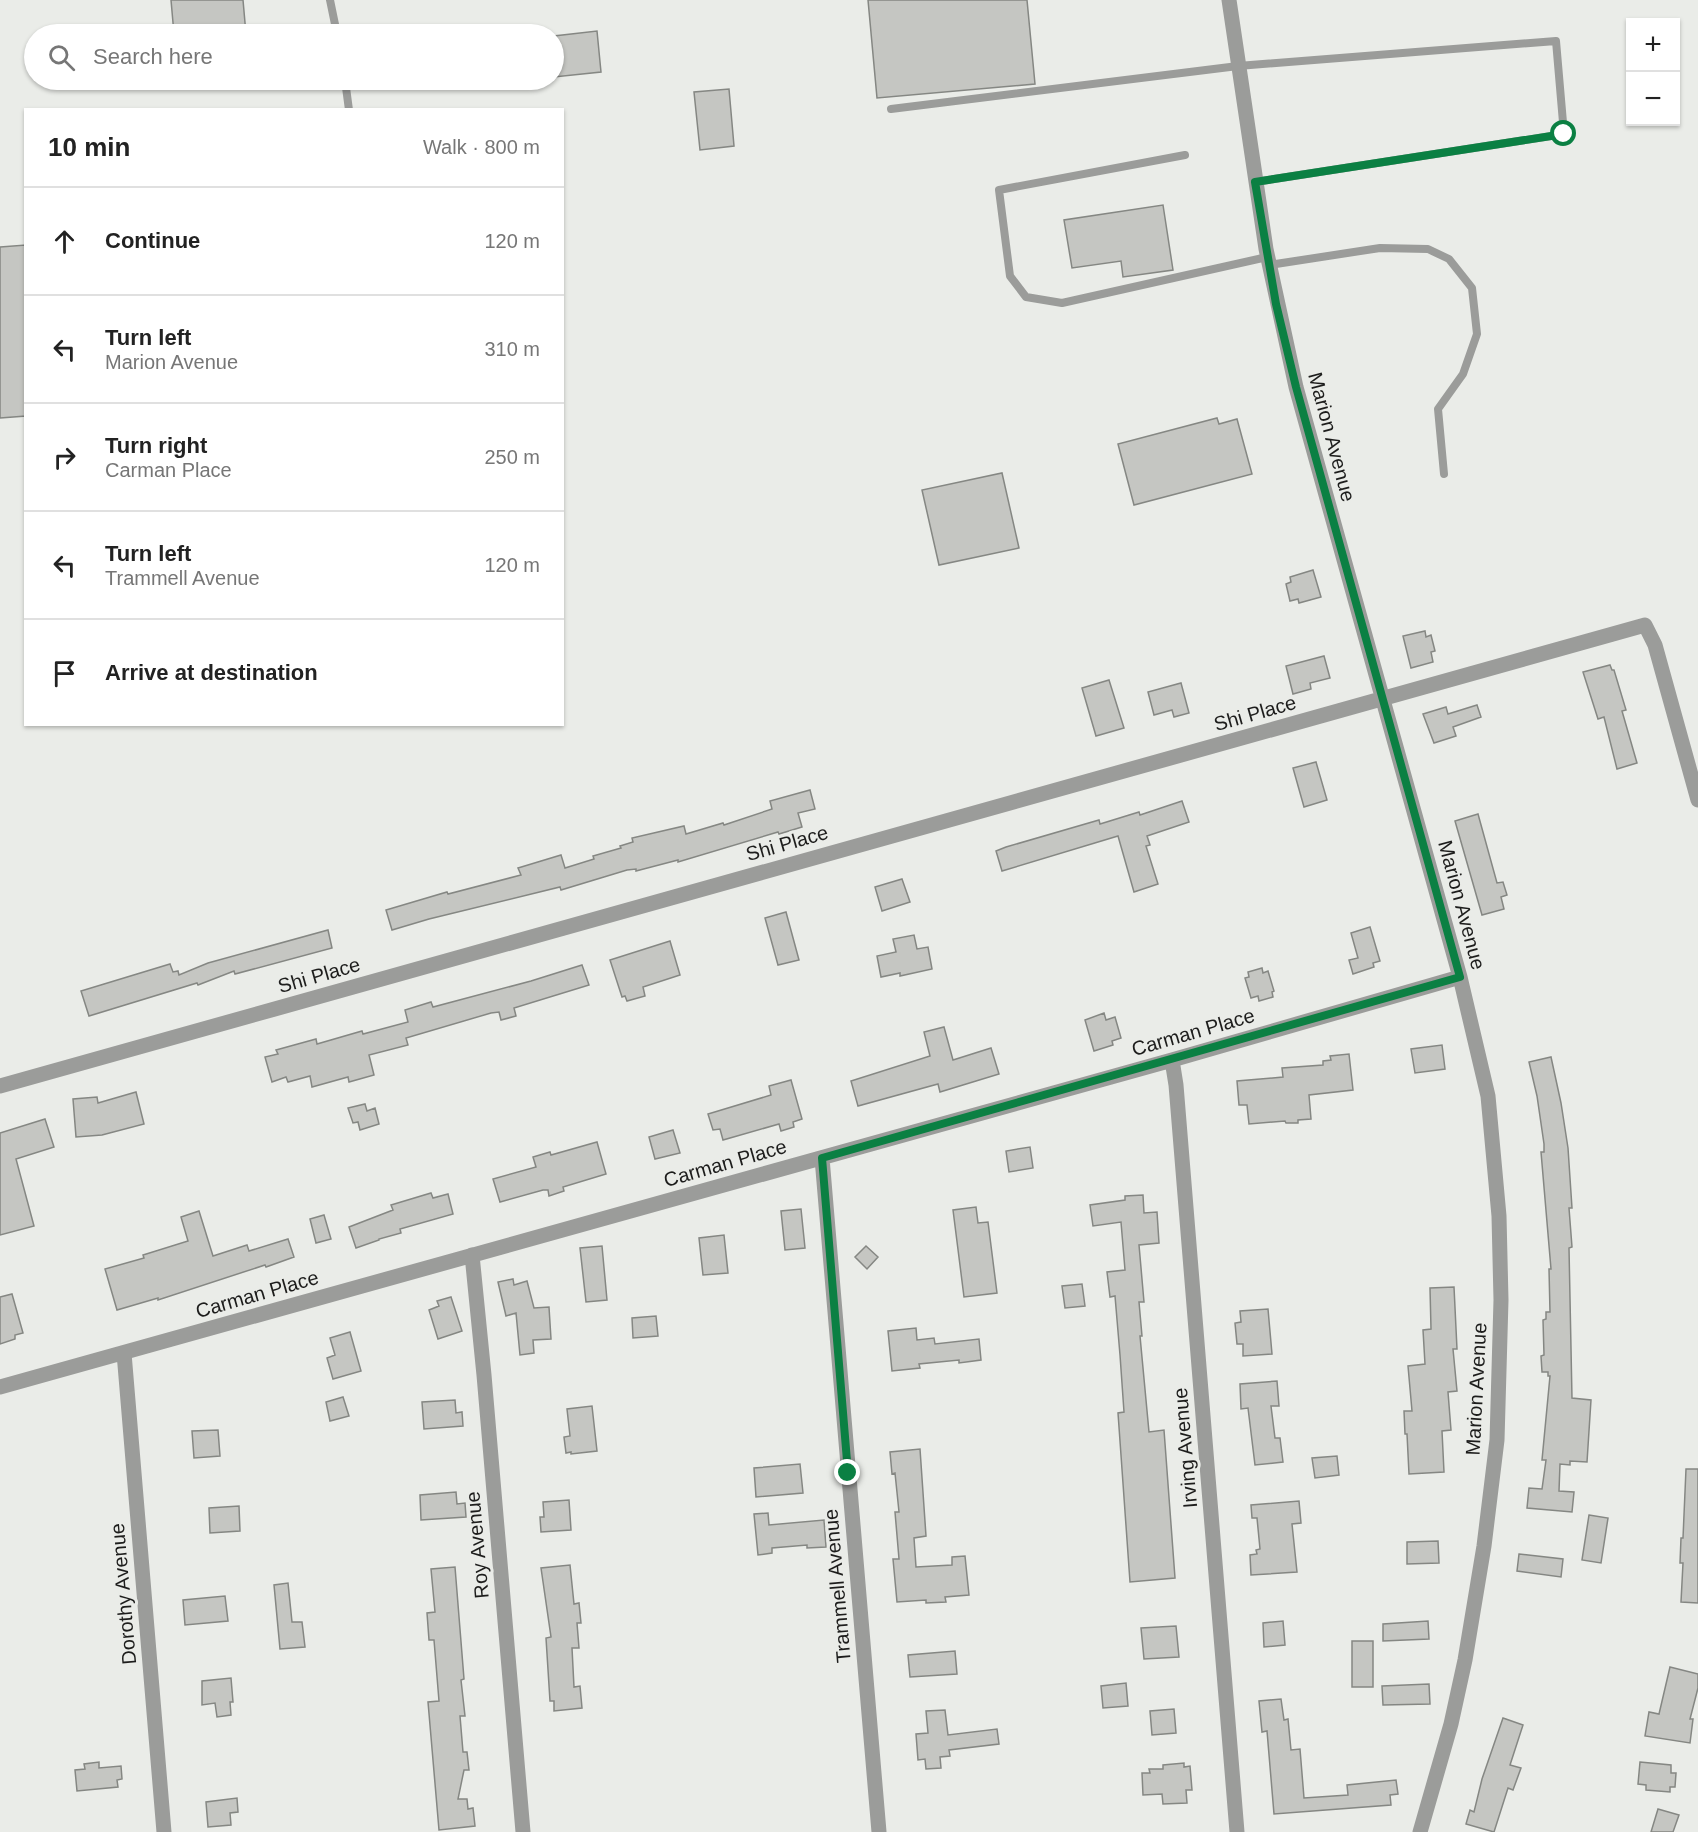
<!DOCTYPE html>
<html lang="en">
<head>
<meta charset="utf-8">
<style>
	:root { --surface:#fff; --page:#f6f6f6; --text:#222; --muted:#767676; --line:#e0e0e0 }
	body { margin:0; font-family:Helvetica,sans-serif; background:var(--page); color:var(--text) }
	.controls { position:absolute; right:18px; top:18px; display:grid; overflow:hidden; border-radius:0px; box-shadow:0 2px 4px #0004 }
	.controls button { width:54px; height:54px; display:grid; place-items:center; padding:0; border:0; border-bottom:2px solid var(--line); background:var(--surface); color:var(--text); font:30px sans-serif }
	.stop { position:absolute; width:18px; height:18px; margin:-14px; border:4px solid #0b8043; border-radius:50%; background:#fff }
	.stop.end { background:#0b8043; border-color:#fff; box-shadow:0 2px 6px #0008 }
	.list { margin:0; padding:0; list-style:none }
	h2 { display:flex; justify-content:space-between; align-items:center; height:78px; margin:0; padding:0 24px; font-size:26px }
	h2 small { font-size:20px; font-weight:400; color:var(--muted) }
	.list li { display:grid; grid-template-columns:39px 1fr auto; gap:18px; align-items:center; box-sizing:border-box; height:108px; padding:0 24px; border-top:2px solid var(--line) }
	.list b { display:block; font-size:22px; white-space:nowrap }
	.list p { margin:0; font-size:20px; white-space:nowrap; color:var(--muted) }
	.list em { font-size:20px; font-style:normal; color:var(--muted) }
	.icon { flex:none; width:33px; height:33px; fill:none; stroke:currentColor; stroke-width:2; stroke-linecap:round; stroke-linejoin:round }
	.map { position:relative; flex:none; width:1698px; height:1832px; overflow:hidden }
	.search { position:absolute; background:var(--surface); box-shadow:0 2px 4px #0004; left:24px; top:24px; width:540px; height:66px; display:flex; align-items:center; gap:15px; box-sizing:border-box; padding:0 21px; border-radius:33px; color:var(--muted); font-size:22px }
	.panel { position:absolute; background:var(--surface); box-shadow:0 2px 4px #0004; left:24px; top:108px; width:540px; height:618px; border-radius:0px }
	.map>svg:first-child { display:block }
	.building { fill:#c5c6c2; stroke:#858783; stroke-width:1.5 }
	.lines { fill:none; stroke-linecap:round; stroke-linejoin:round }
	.service { stroke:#9b9c9a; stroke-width:8 }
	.minor { stroke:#9b9c9a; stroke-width:15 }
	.route { stroke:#0b8043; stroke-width:8 }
	.labels { text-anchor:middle; stroke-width:6; stroke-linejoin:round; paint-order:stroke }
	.street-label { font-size:20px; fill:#1d1d1c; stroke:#eaece8 }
</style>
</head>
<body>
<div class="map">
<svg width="1698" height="1832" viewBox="0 0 1698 1832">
	<rect width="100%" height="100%" fill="#eaece8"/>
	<path class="building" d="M171,0H243L246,34H174Z
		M868,0H1027L1035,84L877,98Z
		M597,31L601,72L554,77V36Z
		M729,89L734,146L700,150L694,92Z
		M1163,205L1173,270L1123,277L1121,261L1072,268L1064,220Z
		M26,245V416L0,418V247Z
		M1217,418L1219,424L1237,419L1252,474L1134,505L1118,444Z
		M1002,473L1019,548L939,565L922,490Z
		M1313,570L1321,597L1299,603L1298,599L1290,601L1286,584L1291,582L1290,577Z
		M1425,631L1426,637L1431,635L1435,651L1431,652L1433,662L1411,668L1403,636Z
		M1324,656L1330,678L1310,683L1311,689L1293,694L1286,666Z
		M1610,665L1612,670H1614L1626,710L1622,711L1637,763L1617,769L1604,717L1598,719L1583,672Z
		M1109,680L1124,728L1096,736L1082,688Z
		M1181,683L1189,713L1174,717L1172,710L1154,715L1148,692Z
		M1477,705L1481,717L1453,727L1456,736L1434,743L1423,714L1446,707L1448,714Z
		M1316,762L1327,800L1304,807L1293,768Z
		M810,790L815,809L798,813L802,827L779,834L778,832L678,862V860L636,871V869L627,870L561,890L560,887L429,919L392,930L386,910L447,892L448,894L521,875L518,868L561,855L565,868L594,859L593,856L621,848L620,846L633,842L632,838L684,826L686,834L723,823L724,825L772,809L770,801Z
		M1182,801L1189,822L1147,836L1150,845L1146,846L1158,884L1134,892L1118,836L1002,871L996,851L1006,847L1099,820L1100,824L1139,812L1140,815Z
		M1478,814L1497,883L1503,882L1507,895L1501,897L1504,909L1482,915L1455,821Z
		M902,879L910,902L882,911L875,887Z
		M786,912L799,960L778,965L765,918Z
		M1370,927L1380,961L1373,963L1374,967L1353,974L1349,960L1358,958L1351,933Z
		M328,930L332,948L235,974L234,971L198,985L197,983L89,1016L81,991L170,964L173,972L178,971L179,975L208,963Z
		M914,935L917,949L928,947L932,969L900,976V973L881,977L877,956L896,952L893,939Z
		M670,941L680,975L643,987L645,996L627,1001L625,996L622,997L610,960Z
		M582,965L589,985L514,1008L516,1016L501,1020L499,1012L491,1013L406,1038L408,1045L369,1055L374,1075L349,1082L348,1077L312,1087L310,1076L288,1082L286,1077L272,1082L265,1057L278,1054L276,1050L316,1039L317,1044L362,1031L363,1034L408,1022L405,1010L431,1002L433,1007L531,981Z
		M1262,968L1263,973L1268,971L1274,991L1272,992L1273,997L1259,1001L1258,996L1251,998L1245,978L1249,977L1248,972Z
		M1104,1013L1106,1020L1115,1017L1121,1038L1112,1041L1113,1045L1094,1051L1085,1020Z
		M944,1027L953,1060L991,1048L999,1074L940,1092L938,1084L858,1106L851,1081L930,1056L924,1032Z
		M1442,1045L1445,1069L1415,1073L1411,1049Z
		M1349,1054L1353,1090L1309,1095L1311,1119L1298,1120V1123H1286L1285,1121L1249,1124L1247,1105H1239L1237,1081L1283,1077L1282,1068L1323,1065V1061L1331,1060L1330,1056Z
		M1551,1057L1561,1103L1568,1148L1572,1208H1569L1572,1247L1569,1248L1572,1398L1591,1400L1587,1462L1570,1461V1465L1560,1464L1559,1491L1574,1492L1572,1512L1527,1508L1529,1488L1542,1489L1546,1460H1542L1550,1376H1548V1372H1542L1541,1356L1544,1355L1543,1320L1546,1319V1312H1550L1549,1269H1551L1541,1152H1544V1144L1537,1096L1529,1062Z
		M791,1080L802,1119L793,1122L794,1127L781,1131L779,1124L723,1140L720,1129L713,1130L708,1114L771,1095L769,1086Z
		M136,1092L144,1124L102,1135L76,1137L73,1099L97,1097L98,1103Z
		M365,1104L367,1111L375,1108L379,1124L360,1130L358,1122L353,1123L348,1108Z
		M45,1119L54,1147L16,1159L34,1226L0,1235V1133Z
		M673,1130L680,1153L655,1159L649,1137Z
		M597,1142L606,1174L563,1187L564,1191L549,1196L548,1190H543L500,1202L493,1179L536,1167L533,1157L550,1152L551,1155Z
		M1030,1147L1033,1168L1009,1172L1006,1151Z
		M431,1193L433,1198L448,1194L453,1214L400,1229L401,1233L379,1239V1240L356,1248L349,1227L393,1210L391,1205Z
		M1143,1195L1144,1213L1157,1212L1159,1243L1139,1245L1144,1302H1139L1142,1336H1140L1149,1432L1164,1430L1175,1578L1130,1582L1118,1413L1124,1412L1120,1355L1115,1296L1110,1297L1107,1272L1125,1270L1121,1222L1093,1226L1090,1205L1125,1200V1196Z
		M976,1207L978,1223L988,1222L997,1293L964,1297L953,1210Z
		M801,1209L805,1248L785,1250L781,1211Z
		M199,1211L213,1256L247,1245L249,1251L288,1239L294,1257L266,1267L265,1265L158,1300V1298L117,1310L105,1269L144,1258L143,1255L188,1241L181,1217Z
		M324,1215L331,1239L316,1243L310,1219Z
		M724,1235L728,1273L703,1275L699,1238Z
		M602,1246L607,1300L586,1302L580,1248Z
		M866,1246L878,1257L867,1269L855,1257Z
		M513,1279L514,1285L527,1281L534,1308L549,1307L551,1339L533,1340L534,1353L520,1355L516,1313L506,1316L498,1282Z
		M1082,1284L1085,1306L1065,1308L1062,1286Z
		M1454,1287L1457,1349H1453L1457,1391L1448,1392L1451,1430L1442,1431L1444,1472L1409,1474L1407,1434H1405L1404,1411H1412L1408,1366L1425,1364L1423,1330L1431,1329L1430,1288Z
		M12,1294L23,1333L15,1335V1339L0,1344V1297Z
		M451,1297L462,1331L438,1339L429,1310L439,1306L437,1301Z
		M1268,1309L1272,1354L1243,1356V1344H1237L1235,1323L1241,1322L1240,1311Z
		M656,1316L658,1336L633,1338L632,1318Z
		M916,1328L917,1340L934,1338L935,1344L979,1339L981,1360L959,1363V1360L919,1364L920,1368L892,1371L888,1331Z
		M350,1332L361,1371L333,1379L327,1358L335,1355L330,1338Z
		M1277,1381L1279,1406H1271L1275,1438H1280L1283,1462L1255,1465L1248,1408L1241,1409L1240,1384Z
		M343,1397L349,1416L330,1421L326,1402Z
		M455,1400L456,1413L462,1412L463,1426L424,1429L422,1402Z
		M592,1406L597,1451L571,1454V1452L566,1453L564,1437L570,1436L567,1409Z
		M218,1430L220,1456L194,1458L192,1431Z
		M920,1449L926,1536L914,1538L916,1567L952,1565V1557L965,1556L969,1595L945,1597L946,1602L926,1603V1600L897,1602L893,1559H899L895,1512H899L895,1473L892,1474L890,1452Z
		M1337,1456L1339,1475L1315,1478L1312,1458Z
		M800,1464L803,1493L756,1497L754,1468Z
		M1686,1469H1698V1603L1681,1602L1683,1563H1680L1681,1538H1683Z
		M456,1492L457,1504L465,1503L466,1517L421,1520L420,1495Z
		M569,1500L571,1530L541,1532L540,1517H544L543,1502Z
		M1299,1501L1301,1523L1292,1524L1297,1572L1251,1575L1250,1555L1257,1554L1256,1550L1260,1549L1257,1518H1252L1251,1505Z
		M239,1506L240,1531L210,1533L209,1508Z
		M768,1513L769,1525L824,1520L826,1547L807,1548V1545L772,1548V1553L758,1555L754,1514Z
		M1589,1515L1608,1518L1601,1563L1582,1560Z
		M1438,1541L1439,1563L1407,1564V1542Z
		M1519,1554L1563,1559L1561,1577L1517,1571Z
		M570,1565L574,1604L579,1603L581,1623H577L579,1648H572L574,1687L580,1686L582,1708L554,1711V1701H550L546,1638L551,1637L541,1568Z
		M455,1567L464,1679L461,1680L465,1716H460L463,1752H467L469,1770H464L458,1799H467L468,1809L473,1808L475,1826L439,1830L428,1702L439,1701L434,1640H429L427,1613L435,1612L431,1569Z
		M288,1583L292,1622H302L305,1647L280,1649L274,1585Z
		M225,1596L228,1621L185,1625L183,1600Z
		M1283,1621L1285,1645L1264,1647L1263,1623Z
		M1428,1621L1429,1639L1383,1641V1624Z
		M1176,1626L1179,1657L1144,1659L1141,1628Z
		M1352,1641H1373V1687H1352Z
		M955,1651L957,1674L910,1677L908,1655Z
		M1670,1667L1698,1674V1688L1690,1719H1693L1690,1743L1645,1736L1649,1712L1659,1714Z
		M231,1678L233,1702H230L231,1715L217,1717L215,1703L202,1705V1681Z
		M1126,1683L1128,1706L1103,1708L1101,1686Z
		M1429,1684L1430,1704L1383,1705L1382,1686Z
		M1281,1699L1284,1720L1288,1719L1291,1750L1300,1749L1304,1798L1348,1795L1347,1785L1396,1780L1398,1794L1390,1795L1391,1805L1274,1814L1267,1731L1262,1732L1259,1701Z
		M1174,1709L1176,1733L1152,1735L1150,1711Z
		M945,1710L948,1735L997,1729L999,1744L949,1750L950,1756L940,1757L941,1768L926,1769L925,1759L918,1760L916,1734L928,1733L926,1711Z
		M1503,1718L1523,1725L1510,1765L1521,1768L1513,1790L1508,1788L1494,1832L1466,1824L1470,1810L1474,1812L1482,1779Z
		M99,1762V1768L121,1766L122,1779L117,1780L118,1787L77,1791L75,1770L85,1769L84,1764Z
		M1640,1762L1671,1765V1773H1676L1675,1787H1670V1792L1646,1790V1785L1638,1784Z
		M1184,1763V1767L1190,1766L1192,1790H1186L1187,1803L1163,1804L1162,1794L1143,1795L1142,1773H1150L1149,1769H1163V1765Z
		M237,1798L238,1812L230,1813L231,1825L208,1827L206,1802Z
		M1658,1809L1679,1815L1673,1832H1651Z"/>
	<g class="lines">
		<path class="service" d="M330,0L337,34
			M345,80L349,110
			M891,109L1238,66L1556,41L1564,134L1255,182
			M1185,155L999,190L1010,276L1026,297L1062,303L1267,257
			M1269,265L1380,248L1428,249L1449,259L1472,288L1477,334L1463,374L1438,409L1444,474"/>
		<path class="minor" d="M1229,0L1266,249L1296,387L1460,977L1488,1096L1499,1216L1501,1300L1497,1440L1484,1546L1465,1660L1451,1724L1420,1832
			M1172,1060L1176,1085L1237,1832
			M0,1086L1645,625L1655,645L1698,800
			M822,1158L879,1832
			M472,1255L484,1375L523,1832
			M124,1353L164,1832
			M0,1387L1172,1060L1460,977"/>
	</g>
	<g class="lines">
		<path class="route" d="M848,1473L822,1158L1460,977L1296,387L1276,304L1255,182L1564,134"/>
	</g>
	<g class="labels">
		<g class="street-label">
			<text transform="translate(1332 437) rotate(75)" y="7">Marion Avenue</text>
			<text transform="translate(1255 713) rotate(-16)" y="7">Shi Place</text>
			<text transform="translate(787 843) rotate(-16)" y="7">Shi Place</text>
			<text transform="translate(1462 905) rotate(75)" y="7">Marion Avenue</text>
			<text transform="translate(319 975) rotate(-16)" y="7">Shi Place</text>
			<text transform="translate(1193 1032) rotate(-16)" y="7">Carman Place</text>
			<text transform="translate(725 1163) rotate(-16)" y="7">Carman Place</text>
			<text transform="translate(257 1294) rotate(-16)" y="7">Carman Place</text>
			<text transform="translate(1476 1389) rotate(-87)" y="7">Marion Avenue</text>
			<text transform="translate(1185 1448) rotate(-95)" y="7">Irving Avenue</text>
			<text transform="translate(477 1545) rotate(-95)" y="7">Roy Avenue</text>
			<text transform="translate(837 1586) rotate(-95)" y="7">Trammell Avenue</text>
			<text transform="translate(123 1594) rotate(-95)" y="7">Dorothy Avenue</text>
		</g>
	</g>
</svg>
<div class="controls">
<button>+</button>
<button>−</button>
</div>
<div class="stop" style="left:1564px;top:134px"></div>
<div class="stop end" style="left:848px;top:1473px"></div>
<div class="search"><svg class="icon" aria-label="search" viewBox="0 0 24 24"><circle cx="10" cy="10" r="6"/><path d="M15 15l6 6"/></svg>Search here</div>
<section class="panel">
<h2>10 min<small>Walk · 800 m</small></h2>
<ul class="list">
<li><svg class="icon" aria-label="ahead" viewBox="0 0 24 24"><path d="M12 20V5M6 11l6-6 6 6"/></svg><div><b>Continue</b></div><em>120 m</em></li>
<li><svg class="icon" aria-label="left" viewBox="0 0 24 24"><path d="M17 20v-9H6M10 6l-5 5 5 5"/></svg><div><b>Turn left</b><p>Marion Avenue</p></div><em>310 m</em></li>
<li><svg class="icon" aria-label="right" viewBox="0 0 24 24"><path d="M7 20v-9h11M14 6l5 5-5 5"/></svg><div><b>Turn right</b><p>Carman Place</p></div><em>250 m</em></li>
<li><svg class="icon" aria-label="left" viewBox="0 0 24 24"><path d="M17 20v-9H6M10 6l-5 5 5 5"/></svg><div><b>Turn left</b><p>Trammell Avenue</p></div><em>120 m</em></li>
<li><svg class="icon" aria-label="arrive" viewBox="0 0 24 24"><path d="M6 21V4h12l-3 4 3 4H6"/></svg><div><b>Arrive at destination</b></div></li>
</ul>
</section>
</div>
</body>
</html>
